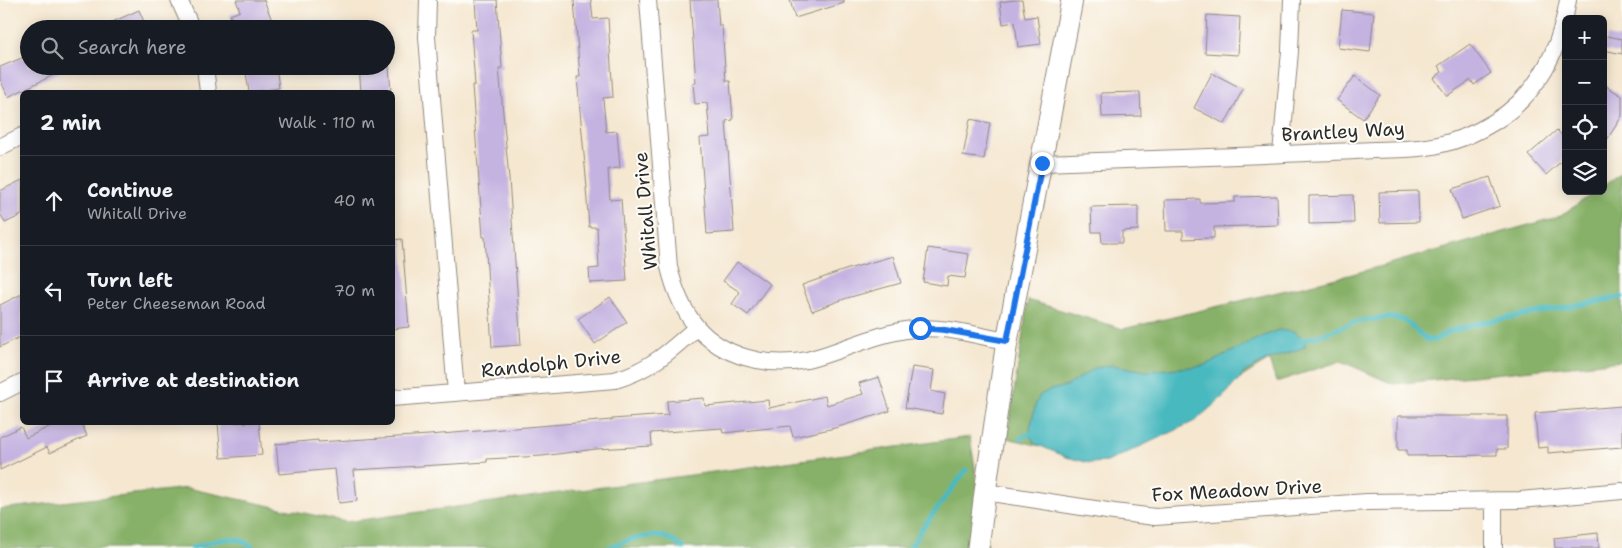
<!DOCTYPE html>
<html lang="en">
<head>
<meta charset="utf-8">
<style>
	:root { --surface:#171b24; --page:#242831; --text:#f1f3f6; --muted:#9ea1a6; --line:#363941 }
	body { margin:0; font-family:"Shantell Sans",sans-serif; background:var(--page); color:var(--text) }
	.controls { position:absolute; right:15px; top:15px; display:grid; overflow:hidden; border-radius:8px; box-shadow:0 2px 12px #0003 }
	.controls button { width:45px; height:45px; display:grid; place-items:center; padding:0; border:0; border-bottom:1px solid var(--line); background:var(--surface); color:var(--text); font:25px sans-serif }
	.stop { position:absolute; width:15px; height:15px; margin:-11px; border:4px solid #1a73e8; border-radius:50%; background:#fff }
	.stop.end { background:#1a73e8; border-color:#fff; box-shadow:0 1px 5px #0008 }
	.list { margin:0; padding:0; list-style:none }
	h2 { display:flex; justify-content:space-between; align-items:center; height:65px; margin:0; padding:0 20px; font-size:21px }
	h2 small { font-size:16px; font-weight:400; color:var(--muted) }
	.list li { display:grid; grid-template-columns:32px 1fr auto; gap:15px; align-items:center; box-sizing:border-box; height:90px; padding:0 20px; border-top:1px solid var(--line) }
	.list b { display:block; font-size:19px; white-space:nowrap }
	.list p { margin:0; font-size:16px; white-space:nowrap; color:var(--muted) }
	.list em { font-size:16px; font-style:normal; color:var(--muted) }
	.icon { flex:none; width:28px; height:28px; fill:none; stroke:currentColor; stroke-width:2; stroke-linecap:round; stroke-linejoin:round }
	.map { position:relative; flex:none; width:1622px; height:548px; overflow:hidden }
	.search { position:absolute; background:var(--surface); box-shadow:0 2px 12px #0003; left:20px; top:20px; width:375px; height:55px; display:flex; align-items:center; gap:12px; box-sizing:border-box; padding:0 18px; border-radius:28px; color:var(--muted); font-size:19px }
	.panel { position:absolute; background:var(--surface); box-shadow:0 2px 12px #0003; left:20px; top:90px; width:375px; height:335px; border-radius:8px }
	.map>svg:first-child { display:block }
	.forest { fill:#87b168; stroke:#596e4a }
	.water { fill:#4ab9c0; stroke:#3a7276 }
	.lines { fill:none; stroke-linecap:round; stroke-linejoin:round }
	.stream { stroke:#4ab9c0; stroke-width:5 }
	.building { fill:#c4b2e1 }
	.minor-casing { stroke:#90897e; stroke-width:18 }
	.tertiary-casing { stroke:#90897e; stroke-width:23 }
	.minor { stroke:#fff; stroke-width:16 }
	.tertiary { stroke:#fff; stroke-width:21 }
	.route { stroke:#1a73e8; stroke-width:6 }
	.labels { text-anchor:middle; stroke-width:4; stroke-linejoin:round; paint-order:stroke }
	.street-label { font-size:19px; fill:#2b2b2b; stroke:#fdfcf7 }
</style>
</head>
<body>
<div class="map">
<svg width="1622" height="548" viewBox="0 0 1622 548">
	<rect width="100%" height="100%" fill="#fdfcf7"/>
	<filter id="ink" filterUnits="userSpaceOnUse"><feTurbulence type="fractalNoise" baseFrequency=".02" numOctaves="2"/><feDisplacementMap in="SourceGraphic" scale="10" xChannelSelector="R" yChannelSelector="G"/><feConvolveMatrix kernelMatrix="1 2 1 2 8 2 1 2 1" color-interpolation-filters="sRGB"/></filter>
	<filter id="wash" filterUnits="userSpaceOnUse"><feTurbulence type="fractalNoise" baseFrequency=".0096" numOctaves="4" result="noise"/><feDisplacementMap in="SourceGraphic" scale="20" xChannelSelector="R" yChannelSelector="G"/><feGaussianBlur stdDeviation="1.12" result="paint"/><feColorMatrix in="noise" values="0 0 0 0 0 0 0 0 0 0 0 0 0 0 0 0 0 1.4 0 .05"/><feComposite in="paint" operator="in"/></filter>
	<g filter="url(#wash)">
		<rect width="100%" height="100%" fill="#f5e7d0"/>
		<path class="forest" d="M1622,173V361L1393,384L1341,361L1276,382L1269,360L1107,462L1007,438L1028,300L1123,329L1349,275L1561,216L1596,191H1603V186Z
			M970,437L988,548H0V509L187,488L346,522Z"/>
		<path class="water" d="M1278,330L1294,332L1305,341V347L1263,362L1245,372L1226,394L1195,421L1107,462L1090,463L1066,457L1036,444L1030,436V429L1036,403L1040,395L1050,390L1067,386L1095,368L1113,365L1146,371L1202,366L1212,362L1250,342Z"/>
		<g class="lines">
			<path class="stream" d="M1299,341L1318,336L1356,322L1388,317L1404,320L1427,340H1435L1448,332L1480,323L1622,297
				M1021,438L1034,432
				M192,548C211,542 237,531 253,548
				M608,548C625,541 651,531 670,539C674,542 679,545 683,548
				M910,548L921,530L966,470"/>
		</g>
		<g id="blocks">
			<path class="building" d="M236,0H264L273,23L258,29H235L230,15L240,11Z
				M475,0H497L502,68H499L509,179L521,345L492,347L485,237H483L472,85H475L471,30H477Z
				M574,0H591L593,19L608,18L613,97L603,98L606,132L617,131L620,168L608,169L610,200L621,199L627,281L590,283L589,269L599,268L597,227H589L586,188H587L577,77H580Z
				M690,0H717L719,26H722L726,81H730L733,120L726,121L734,232L707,234L700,138L710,137L707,103L695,104L693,83H696Z
				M790,0H844V3L795,18Z
				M1015,0H1022L1025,18L1037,16L1041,44L1018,47L1015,22L1003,24L1000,2Z
				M139,10L147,29H97Z
				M1342,10L1374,13L1370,52L1338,48Z
				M1207,15L1240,17L1238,55L1205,53Z
				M1607,36L1622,39V54L1604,50Z
				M1470,44L1491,73L1474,85L1471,80L1447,96L1434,78L1442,72L1438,66Z
				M29,55V66H72L8,97L0,79V67Z
				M245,66H276L279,88L249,92Z
				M359,66H389L391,92H361Z
				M1212,73L1243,89L1225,124L1194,108Z
				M1355,76L1380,95L1363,119L1337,100Z
				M1603,84L1622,96V116L1603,146Z
				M1140,92L1141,116L1102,117L1101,93Z
				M970,119L990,123L984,159L963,156Z
				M1557,130L1566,140V157L1546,175L1528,155Z
				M1490,177L1500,206L1462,219L1452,189Z
				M22,180V215L5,223L0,213V191Z
				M1418,191L1419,222L1380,223L1379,192Z
				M1353,195L1354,223L1309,224V196Z
				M1277,196L1278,225L1214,227V238L1183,239V231H1166L1165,200L1200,199V203L1235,202V197Z
				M1138,206V230L1122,231V243H1102L1101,232H1092L1091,207Z
				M402,239L409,327L392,329V240Z
				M928,248L969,254L965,278L948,276L947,286L923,282Z
				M893,256L901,283L847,298L812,311L802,285L848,269Z
				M737,262L770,284L748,315L732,304L740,292L723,281Z
				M22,294V336L0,347V305Z
				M610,297L627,322L595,344L578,319Z
				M912,367L934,370L931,391L945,394L942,414L905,408Z
				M879,377L890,411L835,428L793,437L790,426L723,433L722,428L651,433L652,446L596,449L542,456L487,459V462L354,470L357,501L339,503L335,469L279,474L276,444L318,440V442L429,435L612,420V419L668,415L667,401L704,398L705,406L768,400L769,408L825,396L827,405L863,394L859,383Z
				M1622,406V447L1548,453V447L1538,448L1535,413Z
				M1398,416H1507V449H1497V455L1407,456V450H1398Z
				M59,422H81L87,436L50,453L47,447L0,470V437L21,427L26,438Z
				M259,422L262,455L221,458L218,423Z
				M1598,533L1599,548H1555L1554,538Z"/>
		</g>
	</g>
	<g filter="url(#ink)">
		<use href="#blocks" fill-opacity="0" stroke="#90897e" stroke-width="1"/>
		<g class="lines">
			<g class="minor-casing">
				<path id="minor" d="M179,0L192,29
					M428,0L427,37L456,393
					M648,0L669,267C674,288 682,309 696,326C722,357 768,368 807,360C843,351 876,333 913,329C944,325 977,336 1007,341
					M205,66L208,92
					M0,147L22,136
					M1281,154L1290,51L1292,0
					M1042,163C1116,160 1190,157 1265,155C1301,153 1338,152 1374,150C1395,149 1418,150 1438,145C1457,141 1478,132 1494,122C1538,95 1560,49 1568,0
					M0,393L22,382
					M392,398L615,380C650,370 670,351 697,327
					M985,492L1114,512L1155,517L1367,502L1520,500L1622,491
					M1494,548V501"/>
			</g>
			<g class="tertiary-casing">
				<path id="tertiary" d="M978,548L985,492L1007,341L1072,0"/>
			</g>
			<use href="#minor" class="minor"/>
			<use href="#tertiary" class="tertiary"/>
		</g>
	</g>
	<g class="lines" filter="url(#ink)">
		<path class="route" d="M920,328L945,330L1007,341L1042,163"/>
	</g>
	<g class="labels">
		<g class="street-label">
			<text transform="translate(1343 131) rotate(-3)" y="7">Brantley Way</text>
			<text transform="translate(645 211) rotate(-95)" y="7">Whitall Drive</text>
			<text transform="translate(551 363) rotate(-6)" y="7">Randolph Drive</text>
			<text transform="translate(1237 490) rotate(-3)" y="7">Fox Meadow Drive</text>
		</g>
	</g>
</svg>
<div class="controls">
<button>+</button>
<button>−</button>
<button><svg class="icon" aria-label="locate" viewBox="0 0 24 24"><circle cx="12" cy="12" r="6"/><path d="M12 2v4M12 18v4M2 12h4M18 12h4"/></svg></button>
<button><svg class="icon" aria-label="layers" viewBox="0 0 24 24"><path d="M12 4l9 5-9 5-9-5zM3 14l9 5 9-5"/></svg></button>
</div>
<div class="stop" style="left:920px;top:328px"></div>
<div class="stop end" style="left:1042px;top:163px"></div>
<div class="search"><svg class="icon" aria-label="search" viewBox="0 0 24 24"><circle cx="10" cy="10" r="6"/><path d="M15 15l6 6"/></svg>Search here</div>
<section class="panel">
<h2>2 min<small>Walk · 110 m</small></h2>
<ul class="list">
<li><svg class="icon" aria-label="ahead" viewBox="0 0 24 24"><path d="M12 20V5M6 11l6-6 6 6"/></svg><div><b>Continue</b><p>Whitall Drive</p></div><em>40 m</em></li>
<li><svg class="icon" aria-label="left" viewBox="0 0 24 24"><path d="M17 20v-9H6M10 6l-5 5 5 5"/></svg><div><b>Turn left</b><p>Peter Cheeseman Road</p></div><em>70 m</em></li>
<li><svg class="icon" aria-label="arrive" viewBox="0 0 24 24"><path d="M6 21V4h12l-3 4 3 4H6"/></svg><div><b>Arrive at destination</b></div></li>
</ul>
</section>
</div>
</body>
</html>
